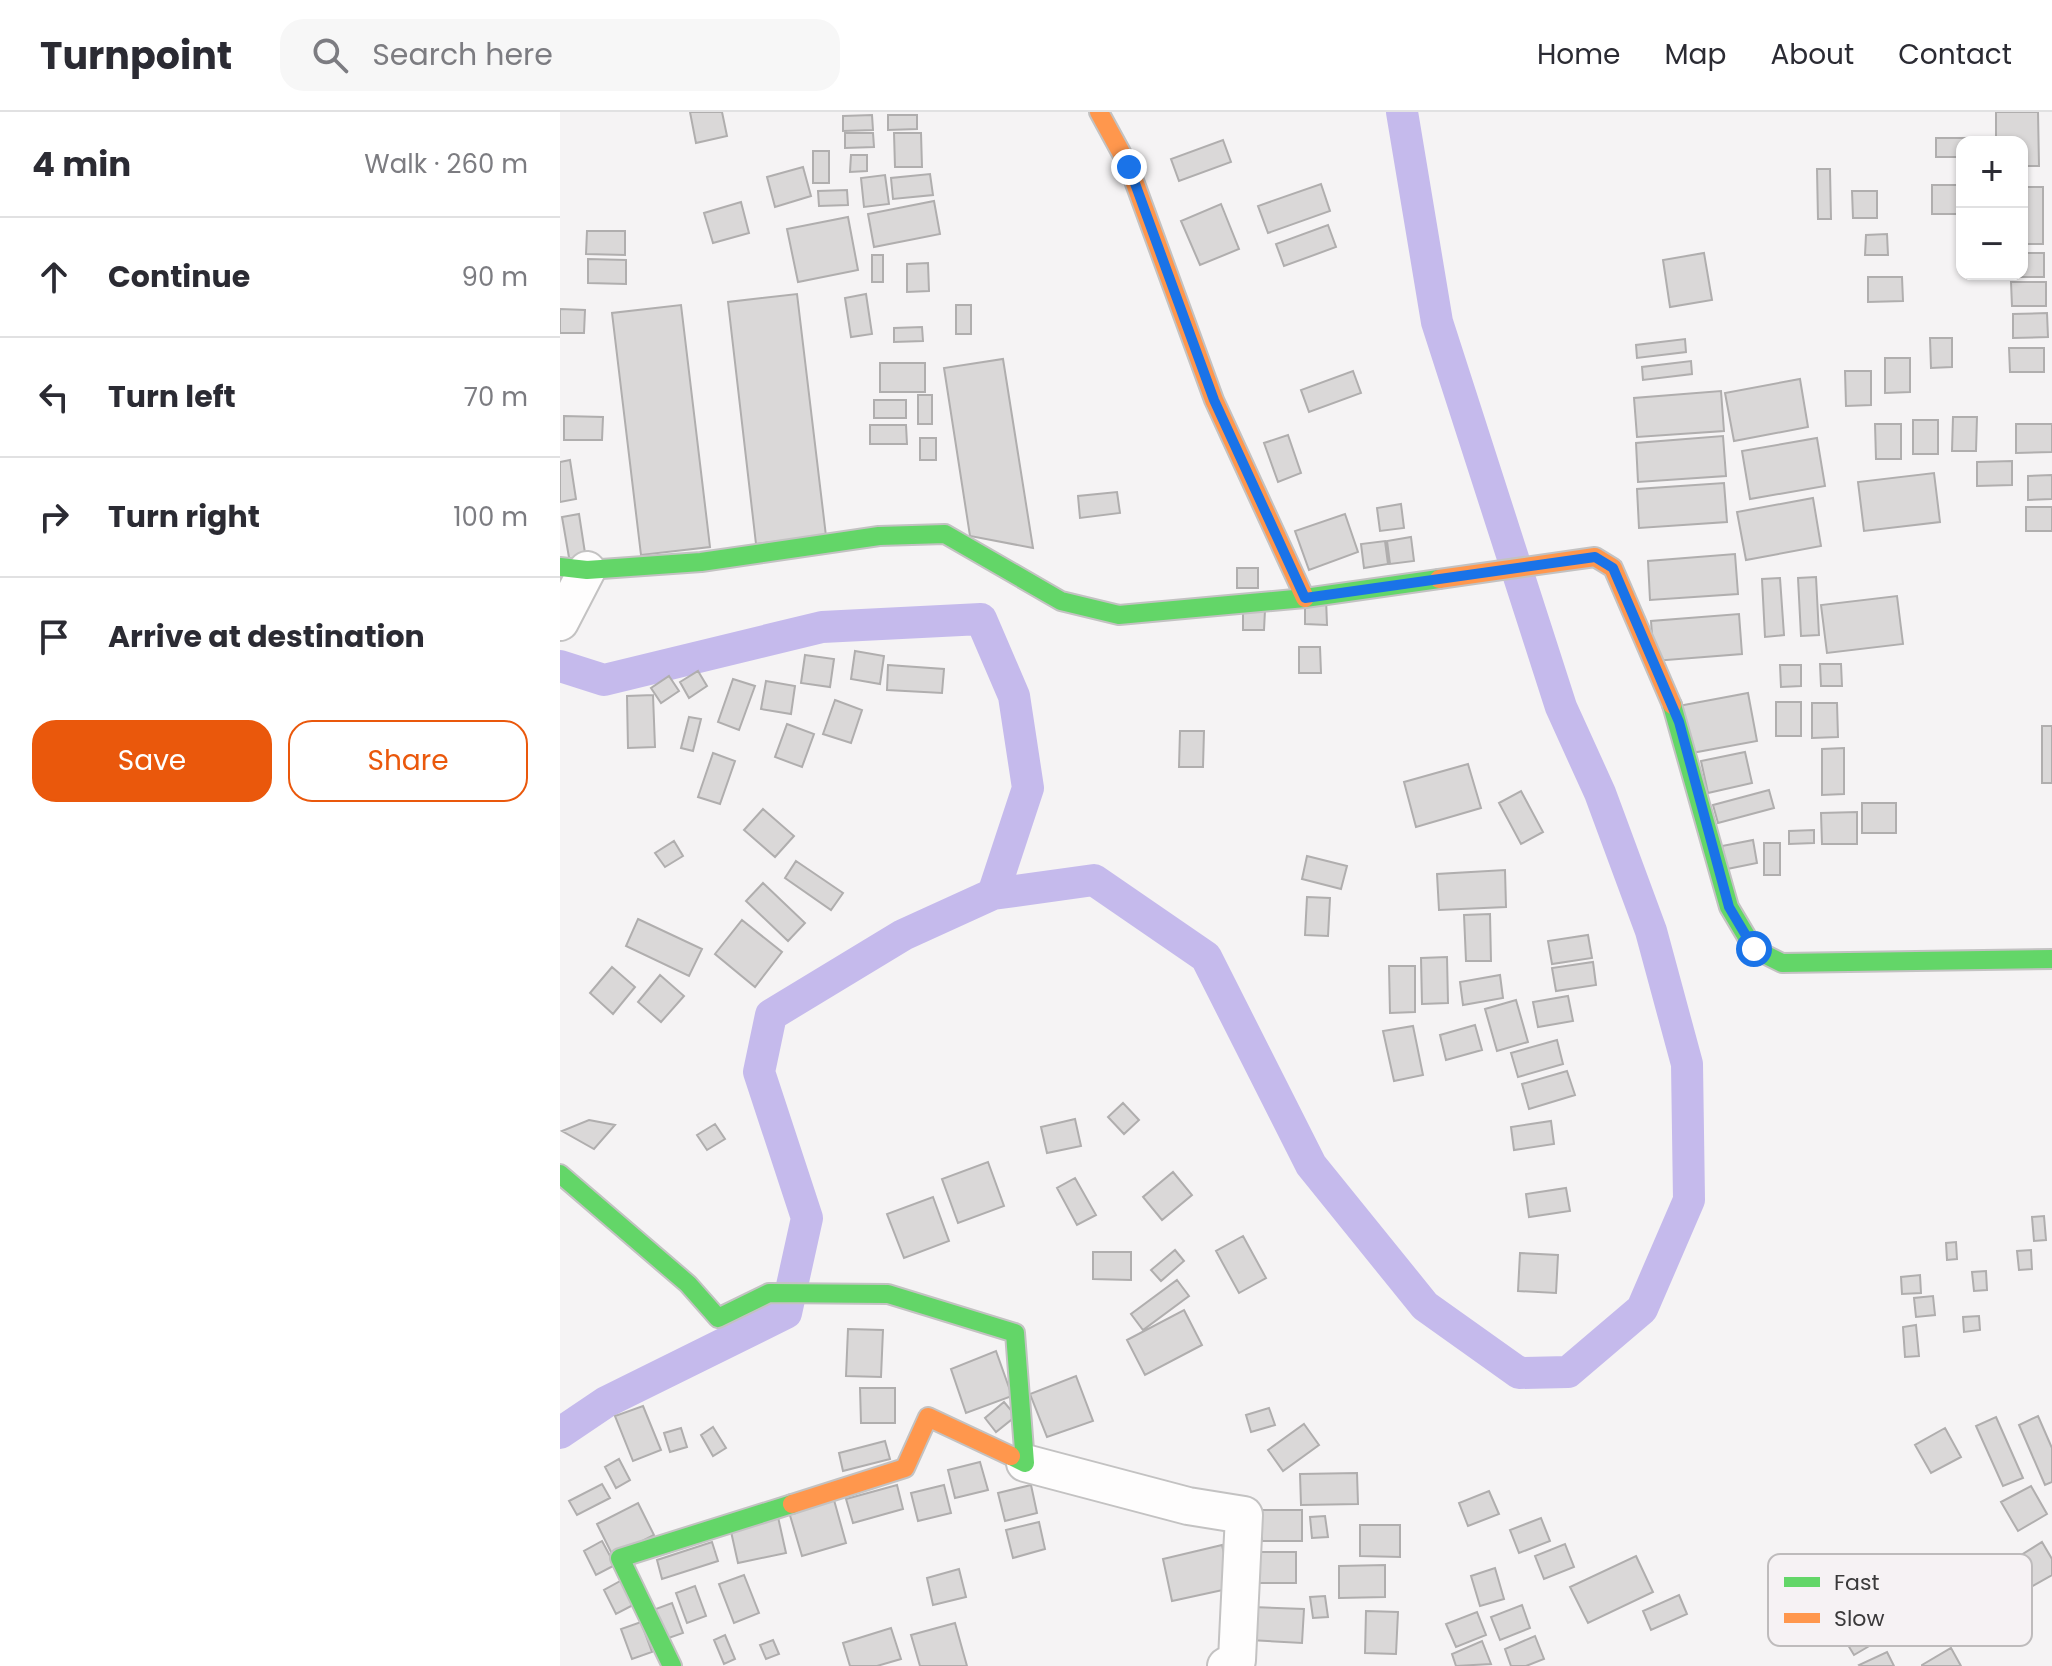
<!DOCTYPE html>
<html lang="en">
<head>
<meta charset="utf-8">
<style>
	:root { --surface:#fff; --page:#f7f7f7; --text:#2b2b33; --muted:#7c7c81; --line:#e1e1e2; --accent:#ea580c }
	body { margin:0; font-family:Poppins,sans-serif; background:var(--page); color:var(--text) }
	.controls { position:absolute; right:24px; top:24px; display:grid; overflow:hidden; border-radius:16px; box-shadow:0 2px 6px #0004 }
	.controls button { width:72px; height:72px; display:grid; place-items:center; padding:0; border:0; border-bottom:2px solid var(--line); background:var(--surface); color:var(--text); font:40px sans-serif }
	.stop { position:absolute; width:24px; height:24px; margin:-18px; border:6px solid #1a73e8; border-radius:50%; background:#fff }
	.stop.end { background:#1a73e8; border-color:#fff; box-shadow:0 2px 8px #0008 }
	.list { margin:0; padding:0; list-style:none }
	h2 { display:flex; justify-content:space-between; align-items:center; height:104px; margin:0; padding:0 32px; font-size:34px }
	h2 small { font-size:26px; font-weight:400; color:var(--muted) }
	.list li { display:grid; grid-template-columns:52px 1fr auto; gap:24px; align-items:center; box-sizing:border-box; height:120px; padding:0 32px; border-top:2px solid var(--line) }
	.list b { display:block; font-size:30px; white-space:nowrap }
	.list em { font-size:26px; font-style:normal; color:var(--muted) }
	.actions { display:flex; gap:16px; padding:24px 32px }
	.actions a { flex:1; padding:18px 0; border:2px solid var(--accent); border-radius:24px; text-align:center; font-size:28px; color:var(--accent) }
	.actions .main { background:var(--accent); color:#fff }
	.icon { flex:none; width:44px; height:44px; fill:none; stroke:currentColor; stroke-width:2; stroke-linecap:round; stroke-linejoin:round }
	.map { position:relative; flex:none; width:1492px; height:1554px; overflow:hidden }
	header { display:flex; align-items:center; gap:48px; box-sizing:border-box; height:112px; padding:0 40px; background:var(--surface); border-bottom:2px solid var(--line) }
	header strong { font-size:38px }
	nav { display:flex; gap:44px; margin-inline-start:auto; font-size:28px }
	.search { width:560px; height:72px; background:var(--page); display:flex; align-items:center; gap:20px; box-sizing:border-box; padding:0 28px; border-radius:24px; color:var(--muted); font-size:30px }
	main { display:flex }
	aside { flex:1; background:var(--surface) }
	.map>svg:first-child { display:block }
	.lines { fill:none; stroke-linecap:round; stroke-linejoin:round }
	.canal { stroke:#c5baec; stroke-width:32 }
	.building { fill:#dad8d8; stroke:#b0aeae; stroke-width:2 }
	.street-casing { stroke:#c3c2c2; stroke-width:40 }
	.fast-casing { stroke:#c3c2c2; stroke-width:22 }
	.slow-casing { stroke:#c3c2c2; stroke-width:22 }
	.street { stroke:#fefdfd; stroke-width:36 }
	.fast { stroke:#63d668; stroke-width:18 }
	.slow { stroke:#ff974d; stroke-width:18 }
	.route { stroke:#1a73e8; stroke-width:10 }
	.key { fill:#f6f2f4; stroke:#bebbbc; stroke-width:2 }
	.key-label { font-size:22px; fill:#3b3a3b }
</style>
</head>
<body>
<header>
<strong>Turnpoint</strong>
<div class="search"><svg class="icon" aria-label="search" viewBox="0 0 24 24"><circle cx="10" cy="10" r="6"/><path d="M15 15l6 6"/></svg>Search here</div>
<nav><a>Home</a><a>Map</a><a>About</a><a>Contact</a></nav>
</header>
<main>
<aside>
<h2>4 min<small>Walk · 260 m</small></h2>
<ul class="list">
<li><svg class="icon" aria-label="ahead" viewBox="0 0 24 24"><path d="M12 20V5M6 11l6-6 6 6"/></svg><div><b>Continue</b></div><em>90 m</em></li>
<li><svg class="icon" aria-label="left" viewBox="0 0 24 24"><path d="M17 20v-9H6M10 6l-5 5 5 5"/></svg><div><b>Turn left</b></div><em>70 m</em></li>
<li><svg class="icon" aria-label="right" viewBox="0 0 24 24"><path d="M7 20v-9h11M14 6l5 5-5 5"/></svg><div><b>Turn right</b></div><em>100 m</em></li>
<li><svg class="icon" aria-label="arrive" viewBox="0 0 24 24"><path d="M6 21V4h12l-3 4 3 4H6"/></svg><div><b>Arrive at destination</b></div></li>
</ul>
<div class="actions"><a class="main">Save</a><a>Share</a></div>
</aside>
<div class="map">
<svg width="1492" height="1554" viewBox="0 0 1492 1554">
	<rect width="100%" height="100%" fill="#f5f3f4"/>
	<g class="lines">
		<path class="canal" d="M0,554L44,568L262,515L421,507L454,584L468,676L433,782L343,823L211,903L199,960L247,1106L226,1201L46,1290L0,1321
			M433,782L534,768L646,845L751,1053L865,1194L959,1261L1008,1260L1082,1197L1129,1088L1127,952L1091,819L1040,681L1001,595L877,210L842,0"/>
	</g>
	<path class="building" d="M130,0H162L167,24L136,31Z
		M1436,0H1478L1479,54H1462V30H1436Z
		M312,3L313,18L283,19V4Z
		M328,3H357V17L328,18Z
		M285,21H313L314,35L285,36Z
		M334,21H361L362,55H335Z
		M1376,26H1412V30H1402V45H1376Z
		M663,28L671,50L619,69L611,47Z
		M253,39H269V71H253Z
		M291,43H307V59L290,60Z
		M243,55L251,84L215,95L207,65Z
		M1257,57H1270L1271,107H1258Z
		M370,62L373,83L333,87L331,66Z
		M325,63L329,92L304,95L301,66Z
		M761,72L770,99L708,121L698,94Z
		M1372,73H1402V102H1372Z
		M1462,75H1483V132H1462Z
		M287,78L288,93L259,94L258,79Z
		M1292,79H1317V106H1293Z
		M374,89L380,122L314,135L308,102Z
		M181,90L189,121L153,131L144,101Z
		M661,92L679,137L640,153L621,109Z
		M288,105L298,158L238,170L227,117Z
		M768,113L776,135L724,154L716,132Z
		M27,119H65V143L26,142Z
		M1327,122L1328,143H1305L1306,123Z
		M1144,141L1152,188L1110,195L1103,148Z
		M1462,141H1484V165H1450V162H1462Z
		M312,143H323V170H312Z
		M28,147L66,148V172L28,171Z
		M368,151L369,179L347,180V152Z
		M1308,165H1342L1343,189L1308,190Z
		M1451,170H1486V194H1452Z
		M237,182L266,424L196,432L168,190Z
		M306,182L312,222L291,225L285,186Z
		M121,193L150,435L81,443L52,201Z
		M396,193H411V222H396Z
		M0,197L25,198L24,221H0Z
		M1487,201L1488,225L1453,226V202Z
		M362,215L363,229L334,230V216Z
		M1370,226H1392V255L1371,256Z
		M1125,227L1126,240L1077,246L1076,233Z
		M1449,236H1484V260H1450Z
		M1325,246H1350V280L1325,281Z
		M443,247L473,436L410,424L384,256Z
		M1131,249L1132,262L1083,268L1082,255Z
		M320,251H365V280H320Z
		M793,259L801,281L749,300L741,278Z
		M1285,259H1311V293L1286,294Z
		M1240,267L1248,315L1174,329L1165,281Z
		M1161,279L1164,319L1077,325L1074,286Z
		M358,283H372V312H358Z
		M314,288H346V306H314Z
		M4,304L43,305L42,328H4Z
		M1393,305H1417L1416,339H1392Z
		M1353,308H1378V342H1353Z
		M1315,312H1341V347H1316Z
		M1456,312H1492V340L1456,341Z
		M310,313H346L347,332H310Z
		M728,323L741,361L718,370L704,331Z
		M1163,324L1166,364L1078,370L1076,331Z
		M360,326H376V348H360Z
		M1257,326L1265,374L1190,387L1182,339Z
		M10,348L16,387L0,390V350Z
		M1452,349V373L1417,374V350Z
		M1374,361L1380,410L1304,419L1298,370Z
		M1492,363V387L1468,388V364Z
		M1164,371L1167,410L1079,416L1077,377Z
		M557,380L560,401L520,406L518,384Z
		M1253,386L1261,434L1186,448L1177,400Z
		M841,392L844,416L820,419L817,396Z
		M1466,395H1492V419H1466Z
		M19,402L27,454L11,457L2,405Z
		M785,402L798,440L749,458L735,419Z
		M851,425L854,449L830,452L827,429Z
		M825,429L828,452L804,456L801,432Z
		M1175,442L1178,482L1090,488L1088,449Z
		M677,456H698V476H677Z
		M1256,465L1259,523L1241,524L1238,466Z
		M1220,466L1224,523L1205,525L1202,467Z
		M1337,484L1343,532L1267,541L1261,493Z
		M745,486H766L767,513L745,512Z
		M683,498H705L704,518H683Z
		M1179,502L1182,542L1094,549L1091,509Z
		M739,535H760L761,561H739Z
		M295,539L324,544L320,572L291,567Z
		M245,543L274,547L270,575L241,571Z
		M1260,552H1281L1282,574H1261Z
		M328,553L384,557L382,581L327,578Z
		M1220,553H1241V574L1221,575Z
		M138,559L147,574L129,586L120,570Z
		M109,564L119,579L101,591L91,576Z
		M173,567L195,574L179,618L158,610Z
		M206,569L235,574L231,602L201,597Z
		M1188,581L1197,629L1121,643L1113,595Z
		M93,583L95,635L68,636L67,584Z
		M275,588L302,598L291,631L263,622Z
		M1216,590H1241V624H1216Z
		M1252,591H1277L1278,625L1252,626Z
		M129,605L141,607L133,639L121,636Z
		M227,612L254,622L242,655L215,645Z
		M1482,614H1492V671H1482Z
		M620,619H644L643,655H619Z
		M1284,636V682L1262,683V637Z
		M1185,640L1192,671L1148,681L1141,649Z
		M153,641L175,649L160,692L138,685Z
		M908,652L921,696L856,715L844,670Z
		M1209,678L1214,696L1158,711L1153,693Z
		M961,679L983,720L961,732L939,691Z
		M1302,691H1336V721H1302Z
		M203,697L234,724L215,745L184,718Z
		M1297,700V732H1262L1261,701Z
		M1254,718V731L1229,732V719Z
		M1193,728L1197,751L1167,757L1162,734Z
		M114,729L123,744L105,755L95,741Z
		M1204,731H1220V763H1204Z
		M747,744L787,754L781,777L742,767Z
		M236,749L283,781L271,798L225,766Z
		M945,758L946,795L879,798L877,762Z
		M203,771L245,811L228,829L186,789Z
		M747,785L770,786L768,824L745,823Z
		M930,802L931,849H906L904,803Z
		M78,807L142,837L129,864L66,834Z
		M182,808L222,840L195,875L155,842Z
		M1028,823L1032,846L992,852L988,829Z
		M887,845L888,891L862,892L861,846Z
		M1033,850L1036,873L996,879L992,856Z
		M829,854H855V900L830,901Z
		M52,855L75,875L53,902L30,881Z
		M100,863L124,884L101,910L78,890Z
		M940,863L943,886L903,893L900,870Z
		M1008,884L1013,909L978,915L973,890Z
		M956,888L968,930L937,939L925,897Z
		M915,913L922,938L886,948L880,923Z
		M853,914L863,963L834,969L823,919Z
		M997,928L1003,952L958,965L951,941Z
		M1007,959L1015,983L969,997L962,972Z
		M563,991L579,1008L564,1022L548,1005Z
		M515,1007L521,1034L487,1041L481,1015Z
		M29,1008L55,1013L34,1037L2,1019Z
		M991,1009L994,1032L954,1038L951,1015Z
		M155,1012L165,1027L147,1038L137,1023Z
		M428,1050L444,1094L398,1111L382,1067Z
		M613,1060L632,1083L602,1108L583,1085Z
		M515,1066L536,1103L517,1113L497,1076Z
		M1006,1076L1010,1099L969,1105L966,1082Z
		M373,1085L389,1129L344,1146L327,1102Z
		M1484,1104L1486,1128L1474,1129L1472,1105Z
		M683,1124L706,1166L679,1181L656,1139Z
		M1396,1130L1397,1147L1387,1148L1386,1131Z
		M615,1138L624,1149L601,1169L591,1158Z
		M1471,1138L1472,1157L1459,1158L1457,1139Z
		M533,1140H571V1168L533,1167Z
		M960,1141L998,1143L996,1181L958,1179Z
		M1426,1159L1427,1178L1414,1179L1412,1160Z
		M1360,1163L1361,1181L1342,1182L1341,1165Z
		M617,1168L629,1184L583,1218L571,1202Z
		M1373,1184L1375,1203L1356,1205L1354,1186Z
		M624,1198L642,1233L585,1263L567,1228Z
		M1419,1204L1420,1218L1404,1220L1403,1205Z
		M1356,1213L1359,1244L1345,1245L1343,1215Z
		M288,1217L323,1218L321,1265L286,1264Z
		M436,1239L452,1284L406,1301L391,1257Z
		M516,1264L533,1309L487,1325L470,1282Z
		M300,1276H335V1311H301Z
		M444,1290L456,1304L436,1320L425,1306Z
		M83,1294L101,1338L73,1349L55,1304Z
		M709,1296L715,1313L691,1320L686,1303Z
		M1478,1304L1492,1336V1370L1485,1373L1459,1313Z
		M1436,1305L1463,1366L1443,1374L1416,1314Z
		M744,1312L759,1333L723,1359L708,1338Z
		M153,1315L166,1336L153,1344L141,1323Z
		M121,1316L127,1335L110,1340L104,1321Z
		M1385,1316L1401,1345L1371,1361L1355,1333Z
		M325,1329L330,1347L283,1359L279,1341Z
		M59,1347L70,1368L56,1376L45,1355Z
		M420,1350L428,1378L395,1386L388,1358Z
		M797,1361L798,1392L741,1393L740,1362Z
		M42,1372L50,1386L17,1403L9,1389Z
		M337,1373L343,1397L293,1411L286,1387Z
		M384,1373L391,1401L358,1409L351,1381Z
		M471,1373L477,1401L445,1409L438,1381Z
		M1471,1374L1487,1402L1458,1419L1441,1390Z
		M929,1379L939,1402L908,1414L899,1391Z
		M274,1388L286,1431L242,1444L229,1400Z
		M78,1391L94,1423L53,1444L37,1412Z
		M702,1398H742V1429H702Z
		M765,1404L768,1425L752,1426L750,1405Z
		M218,1405L226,1441L178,1451L170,1415Z
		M981,1406L990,1429L959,1441L950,1418Z
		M479,1410L485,1437L453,1446L446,1418Z
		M800,1413H840V1445L800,1444Z
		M42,1429L55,1453L36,1463L24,1439Z
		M152,1430L158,1449L102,1467L97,1448Z
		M1482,1430L1492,1447V1463L1469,1476L1453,1448Z
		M1005,1432L1014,1455L984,1467L975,1444Z
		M662,1433L672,1476L612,1489L603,1447Z
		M696,1440H736V1471H696Z
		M1076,1444L1093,1480L1028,1511L1010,1475Z
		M825,1453V1485L779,1486V1454Z
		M935,1456L944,1487L920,1494L911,1464Z
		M399,1457L406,1485L373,1493L367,1466Z
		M184,1463L199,1501L174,1511L159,1472Z
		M62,1468L75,1492L56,1502L44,1478Z
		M135,1474L146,1504L127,1511L116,1481Z
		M1119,1483L1127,1502L1091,1518L1083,1499Z
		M765,1484L768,1505L753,1506L750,1485Z
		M112,1491L123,1521L103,1528L93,1498Z
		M962,1493L970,1516L940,1528L931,1505Z
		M692,1495L744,1497L742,1531L690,1528Z
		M1307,1497L1323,1526L1294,1543L1277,1515Z
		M806,1499L838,1500L836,1542L805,1541Z
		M917,1500L926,1523L896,1535L886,1512Z
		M81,1510L92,1540L72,1547L61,1517Z
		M395,1511L407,1554H360L351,1523Z
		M331,1516L341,1547L317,1554H290L283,1531Z
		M165,1523L175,1547L164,1552L154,1528Z
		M975,1524L984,1547L966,1554H951L945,1537Z
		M213,1528L219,1542L206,1547L200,1533Z
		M922,1529L931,1552L896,1554L892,1542Z
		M1391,1536L1401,1554H1362V1553Z
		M1327,1540L1334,1554H1300L1299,1553Z"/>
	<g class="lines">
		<g class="street-casing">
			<path id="street" d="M0,510L27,458
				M465,1351L628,1394L684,1403L677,1548L666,1554"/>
		</g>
		<g class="fast-casing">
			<path id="fast" d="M0,455L27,458L141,450L319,424L385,422L501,489L559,503L745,486L879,467
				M1112,593L1169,795L1194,837L1222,851L1492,847
				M0,1062L128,1172L158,1206L209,1181L328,1182L455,1221L465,1351L451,1344
				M112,1554L60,1446L232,1392"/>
		</g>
		<g class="slow-casing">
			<path id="slow" d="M539,0L569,55L654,288L745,486
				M879,467L1035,445L1053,456L1112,593
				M232,1392L345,1356L368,1305L451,1344"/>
		</g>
		<use href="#street" class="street"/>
		<use href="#fast" class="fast"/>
		<use href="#slow" class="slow"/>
	</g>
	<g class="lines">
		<path class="route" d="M569,55L654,288L745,486L1035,445L1053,456L1119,610L1169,795L1194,837"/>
	</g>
	<rect x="1208" y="1442" width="264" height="92" rx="12" class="key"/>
	<rect x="1224" y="1465" width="36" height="10" fill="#63d668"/>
	<rect x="1224" y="1501" width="36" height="10" fill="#ff974d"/>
	<g class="key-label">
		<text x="1274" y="1478">Fast</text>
		<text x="1274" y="1514">Slow</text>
	</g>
</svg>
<div class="controls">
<button>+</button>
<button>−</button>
</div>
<div class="stop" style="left:1194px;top:837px"></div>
<div class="stop end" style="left:569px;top:55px"></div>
</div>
</main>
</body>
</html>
